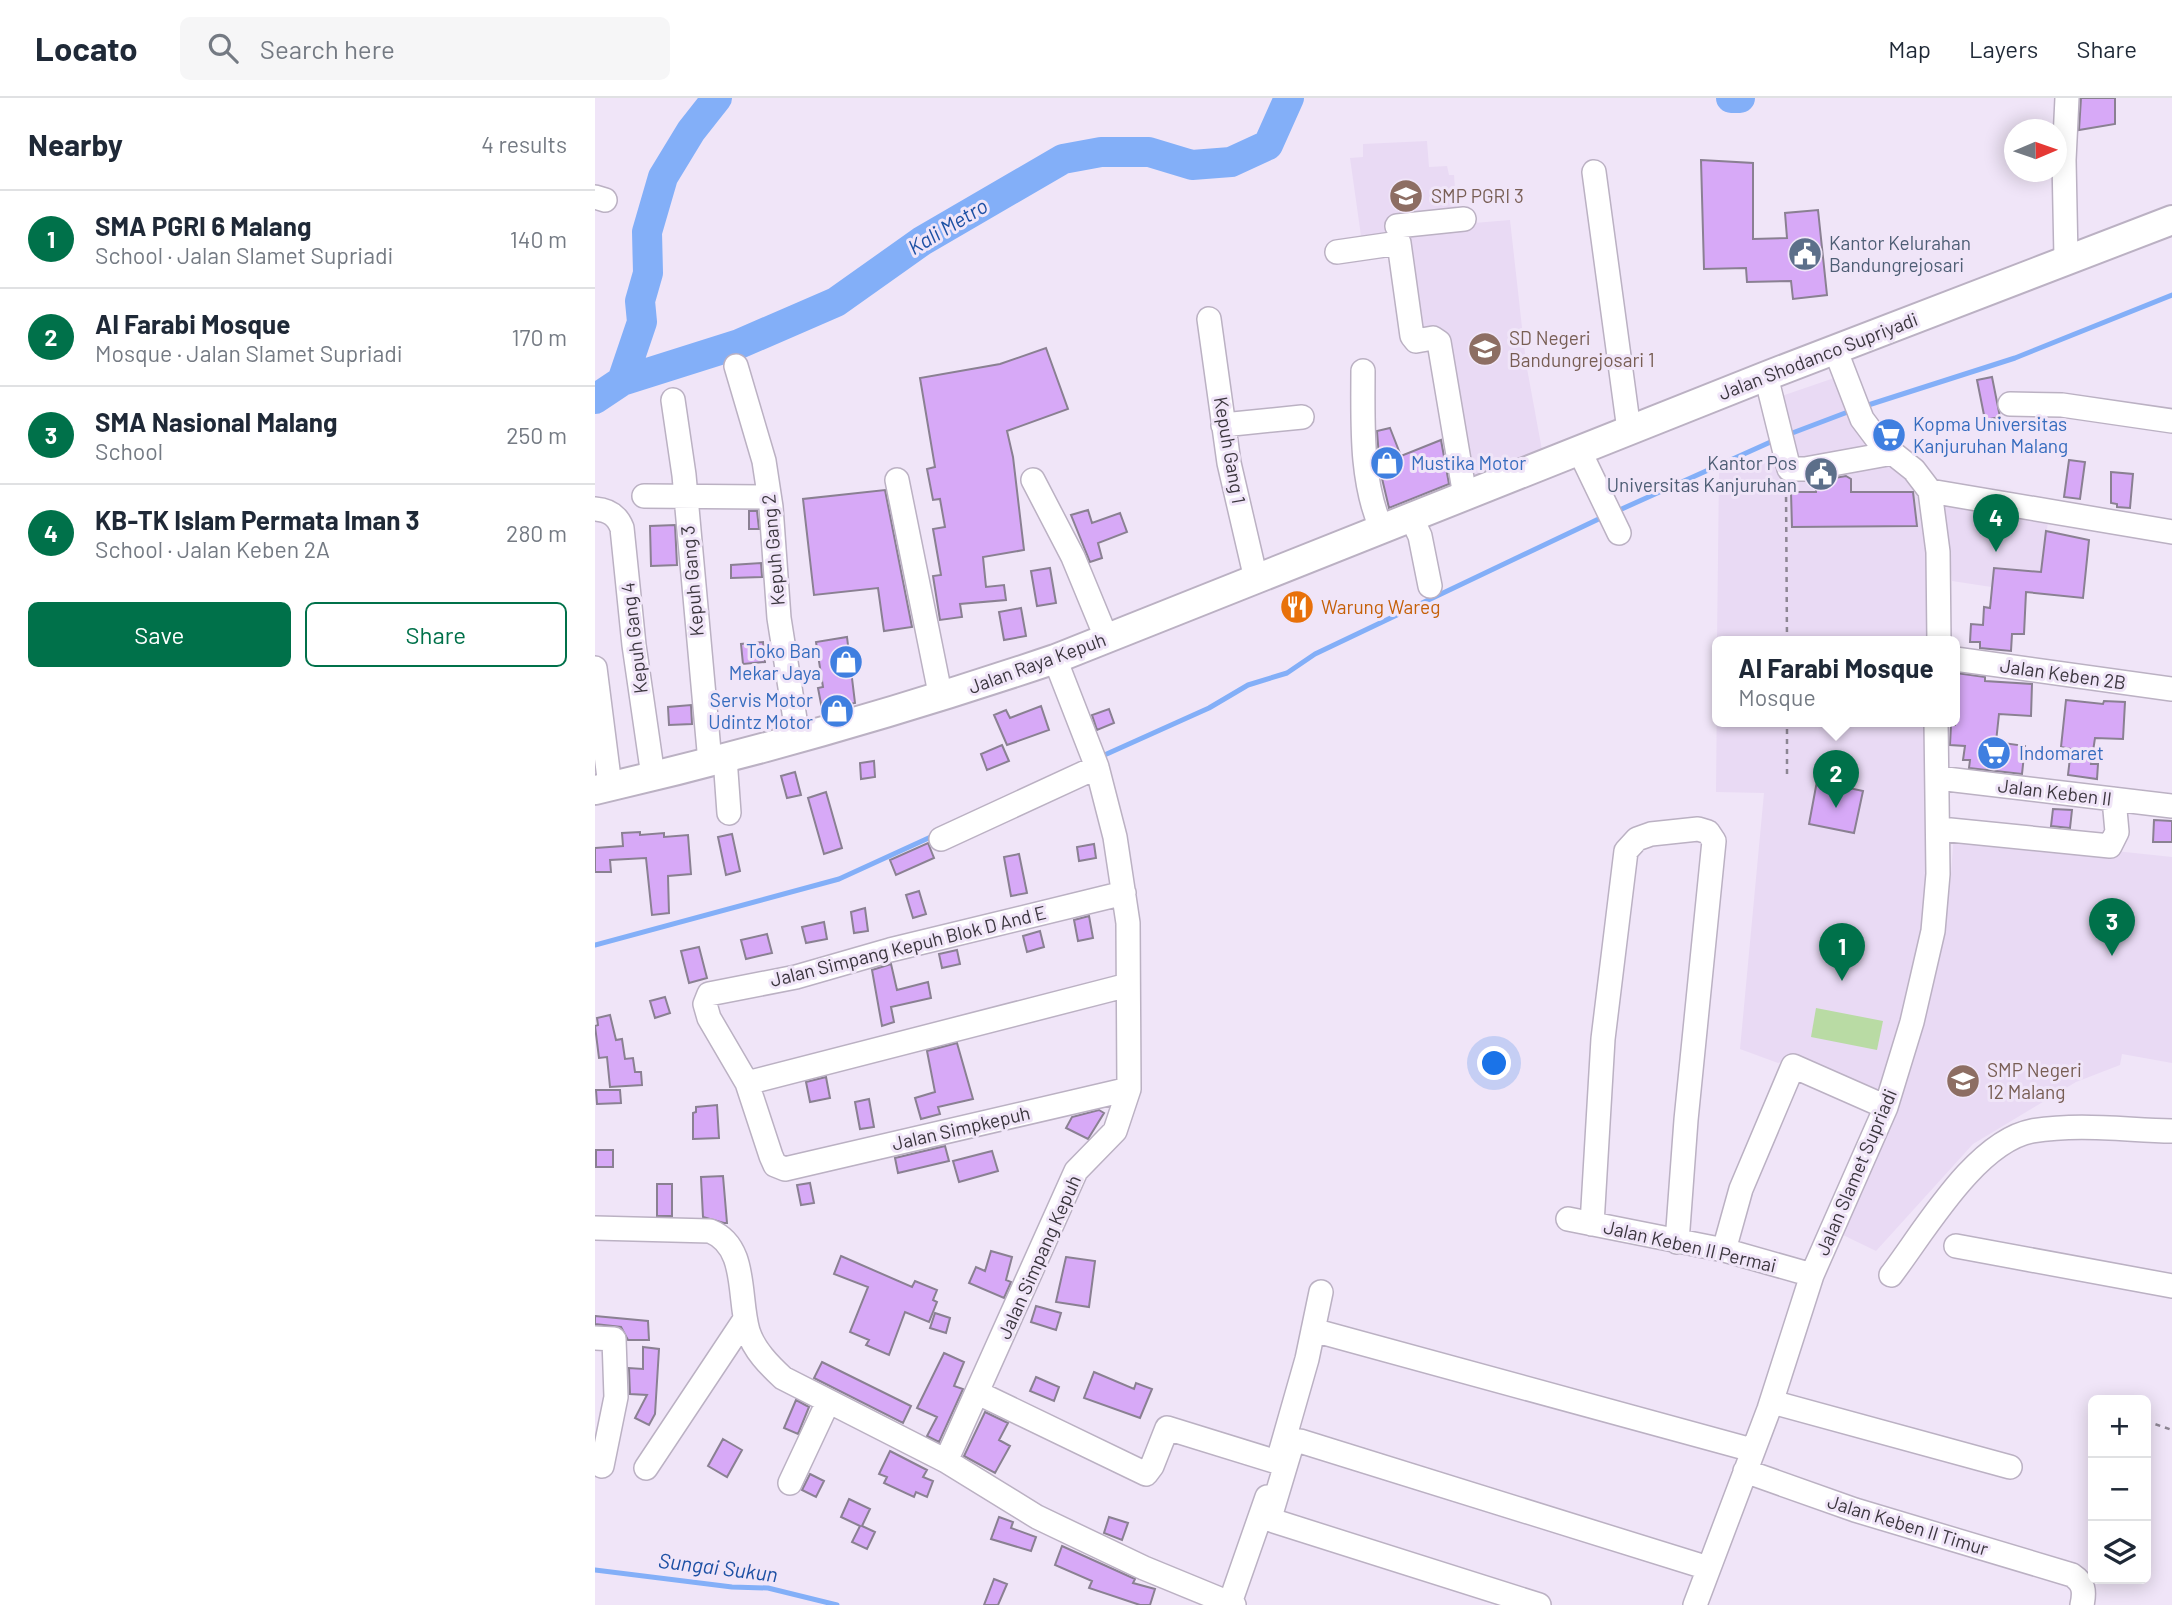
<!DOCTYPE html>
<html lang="en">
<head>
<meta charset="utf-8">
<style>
	:root { --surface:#fff; --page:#f6f6f7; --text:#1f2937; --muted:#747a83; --line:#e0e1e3; --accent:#00714a }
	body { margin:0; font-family:Barlow,sans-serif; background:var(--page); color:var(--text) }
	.controls { position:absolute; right:21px; bottom:21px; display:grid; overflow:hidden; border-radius:10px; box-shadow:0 4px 18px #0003 }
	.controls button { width:63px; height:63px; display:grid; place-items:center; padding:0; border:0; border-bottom:2px solid var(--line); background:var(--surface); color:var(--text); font:35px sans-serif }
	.compass { position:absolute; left:1409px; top:21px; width:63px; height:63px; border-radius:50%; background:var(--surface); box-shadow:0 4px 18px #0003; rotate:88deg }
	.you { position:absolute; left:900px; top:966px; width:24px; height:24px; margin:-18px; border:5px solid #fff; border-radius:50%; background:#1a73e8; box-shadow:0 0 0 10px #1a73e833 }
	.badge { display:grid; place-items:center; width:46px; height:46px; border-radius:50%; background:var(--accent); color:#fff; font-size:23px; font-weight:700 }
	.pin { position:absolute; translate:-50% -58px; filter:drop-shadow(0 2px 4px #0008) }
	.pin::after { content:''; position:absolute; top:37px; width:24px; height:21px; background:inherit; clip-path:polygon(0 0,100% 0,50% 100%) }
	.popup { position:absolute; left:1117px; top:538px; width:248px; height:91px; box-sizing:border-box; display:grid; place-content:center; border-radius:10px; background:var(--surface); filter:drop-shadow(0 2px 5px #0005); font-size:23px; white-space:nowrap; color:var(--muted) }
	.popup b { font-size:26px; color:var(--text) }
	.popup::after { content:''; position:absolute; left:50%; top:100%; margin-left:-14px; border:14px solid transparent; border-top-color:var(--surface) }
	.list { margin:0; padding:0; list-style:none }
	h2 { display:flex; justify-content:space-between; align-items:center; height:91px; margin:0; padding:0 28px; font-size:30px }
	h2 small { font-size:23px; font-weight:400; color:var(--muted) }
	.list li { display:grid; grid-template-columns:46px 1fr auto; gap:21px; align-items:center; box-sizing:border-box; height:98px; padding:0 28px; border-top:2px solid var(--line) }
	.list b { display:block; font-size:26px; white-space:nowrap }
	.list p { margin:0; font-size:23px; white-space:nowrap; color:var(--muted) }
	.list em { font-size:23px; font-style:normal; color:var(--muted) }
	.actions { display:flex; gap:14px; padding:21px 28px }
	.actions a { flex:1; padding:16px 0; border:2px solid var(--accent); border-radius:10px; text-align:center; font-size:24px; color:var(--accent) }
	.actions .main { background:var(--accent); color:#fff }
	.icon { flex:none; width:38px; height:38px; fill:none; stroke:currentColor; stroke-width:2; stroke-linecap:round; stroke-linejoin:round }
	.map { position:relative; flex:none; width:1577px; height:1507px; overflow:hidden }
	header { display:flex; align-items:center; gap:42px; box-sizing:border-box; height:98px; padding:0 35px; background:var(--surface); border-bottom:2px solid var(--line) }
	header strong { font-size:33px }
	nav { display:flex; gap:38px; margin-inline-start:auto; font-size:24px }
	.search { width:490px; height:63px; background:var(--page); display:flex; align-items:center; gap:18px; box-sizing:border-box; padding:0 24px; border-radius:10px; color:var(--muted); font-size:26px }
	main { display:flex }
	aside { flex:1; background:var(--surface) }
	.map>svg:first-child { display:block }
	.built { fill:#e9daf4 }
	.green { fill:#b9dba4 }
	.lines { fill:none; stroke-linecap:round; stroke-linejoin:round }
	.stream { stroke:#83aff8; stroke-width:5 }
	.river { stroke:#83aff8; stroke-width:30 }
	.building { fill:#d7a9f7; stroke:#8a8092; stroke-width:2 }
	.minor-casing { stroke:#bbb1c3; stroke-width:26 }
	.major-casing { stroke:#bbb1c3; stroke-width:32 }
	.path { stroke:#8d8693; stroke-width:2.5; stroke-dasharray:5 5; stroke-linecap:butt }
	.minor { stroke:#fff; stroke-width:23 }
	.major { stroke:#fff; stroke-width:28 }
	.labels { text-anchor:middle; stroke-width:6; stroke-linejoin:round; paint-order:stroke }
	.education-label { font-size:19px; fill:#785e54; stroke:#f0e5f8; text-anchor:start }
	.service-label { font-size:19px; fill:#4e5e75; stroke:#f0e5f8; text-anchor:start }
	.street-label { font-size:19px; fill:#3b363e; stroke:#f0e5f8 }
	.shop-label { font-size:19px; fill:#366cbe; stroke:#f0e5f8; text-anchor:start }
	.food-label { font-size:19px; fill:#c56008; stroke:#f0e5f8; text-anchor:start }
	.water-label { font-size:21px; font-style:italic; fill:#1d50a4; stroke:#f0e5f8 }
</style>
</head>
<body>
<header>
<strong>Locato</strong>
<div class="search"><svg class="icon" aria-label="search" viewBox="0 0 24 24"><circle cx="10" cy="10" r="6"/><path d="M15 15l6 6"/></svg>Search here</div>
<nav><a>Map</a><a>Layers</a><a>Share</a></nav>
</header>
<main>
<aside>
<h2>Nearby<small>4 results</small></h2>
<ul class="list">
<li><span class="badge">1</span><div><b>SMA PGRI 6 Malang</b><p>School · Jalan Slamet Supriadi</p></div><em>140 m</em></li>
<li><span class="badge">2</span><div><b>Al Farabi Mosque</b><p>Mosque · Jalan Slamet Supriadi</p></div><em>170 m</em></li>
<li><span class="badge">3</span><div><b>SMA Nasional Malang</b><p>School</p></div><em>250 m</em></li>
<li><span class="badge">4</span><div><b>KB-TK Islam Permata Iman 3</b><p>School · Jalan Keben 2A</p></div><em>280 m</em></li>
</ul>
<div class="actions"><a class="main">Save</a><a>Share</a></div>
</aside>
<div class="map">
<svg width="1577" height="1507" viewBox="0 0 1577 1507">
	<rect width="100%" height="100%" fill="#f0e5f8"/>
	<path class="built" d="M832,43L834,69L852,68L854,77H859L862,119L801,141L767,145L755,60L768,59V46Z
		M915,122L931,265L947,352L871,382L849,234L821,238L807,131Z
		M1245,278L1271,346L1325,390L1332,419L1334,544H1122L1124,375L1179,356L1169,304Z
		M1348,408L1453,424L1443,496L1357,483Z
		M1122,589V624H1334L1336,775L1317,890L1288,996L1197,960L1183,965L1145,951L1169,695L1121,694Z
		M1359,736L1577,759V965L1527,956L1525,967L1481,984L1378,1046L1281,1153L1246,1136L1321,943L1342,868L1355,789Z"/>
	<path class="green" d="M1221,910L1288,923L1282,952L1216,939Z"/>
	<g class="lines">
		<path class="stream" d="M1267,309L1420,260L1577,197
			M1192,337L1258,312
			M1020,414L1180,342
			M505,659L614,610L653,587L692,575L720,556L1010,418
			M0,847L244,781L338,738
			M0,1472L137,1489L173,1490L242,1507"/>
		<path class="river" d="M1136,0H1145
			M27,283L47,224L45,203L53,175L52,134L68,79L96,33L122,0
			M0,301L27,283L144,246L241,204L327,143L468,61L506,54H554L597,67L636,64L673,47L694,0"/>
	</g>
	<path class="building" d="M1486,0H1520V26L1484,32Z
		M1106,62L1158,65V141L1192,140L1190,115L1223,112L1232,197L1198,201L1196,183L1152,184L1151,170L1109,171Z
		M451,250L473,311L412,333L418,359L429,452L388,459L391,489L409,487L411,502L365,506L367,519L345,522L338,478L346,477L338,431L350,429L345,401L338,402L332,371L340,369L325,280L405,266Z
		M1397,279L1405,319L1390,322L1382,282Z
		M795,330L806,358L846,342L854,386L794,410L785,372L782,333Z
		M1474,362L1490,364L1485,401L1469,399Z
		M1516,374L1538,376L1535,410L1522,409V406L1516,405Z
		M1251,378L1256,381V394H1318L1322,428L1197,429L1196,394H1221L1222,383Z
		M290,392L317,529L289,533L283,490L219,497L208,401Z
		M493,412L497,425L525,415L532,434L503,445L507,460L495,464L476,417Z
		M154,413H162L164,431H154Z
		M80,427L82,467L56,468L55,428Z
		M1451,433L1494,442L1488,500L1431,494L1429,536H1417L1416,553L1385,550V544H1375L1376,526L1388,527L1389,509L1395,510L1399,470L1446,474Z
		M166,465L167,479L136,480V467Z
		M455,470L461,505L442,508L436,473Z
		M426,510L431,538L409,542L404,514Z
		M252,539L260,605L227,611L223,590L228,589L221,544Z
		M168,544L170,564L148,566L146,546Z
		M1361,575L1390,579V583L1437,586L1436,618L1404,616L1401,644L1430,648L1427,676L1374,670L1375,662H1368L1370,648L1355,647L1356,627H1360Z
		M1471,602L1508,606L1509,603L1530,604L1528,641L1500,640L1496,666H1503L1502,681L1473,677L1476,651L1466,649Z
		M96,607L97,626L74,627L73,609Z
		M446,608L454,632L412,647L399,617L411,612L415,620Z
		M514,611L519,625L502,632L497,617Z
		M407,647L414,663L392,672L386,656Z
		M279,663L280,679L266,681L265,665Z
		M200,674L206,697L192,700L186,678Z
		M1222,683L1268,693L1259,735L1214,726Z
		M231,694L247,750L229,756L213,700Z
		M1458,711L1477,712L1475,730L1456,728Z
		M1559,722L1577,723V744H1558Z
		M45,734V737L69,735V739L93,737L96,776L73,778L74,815L57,817L51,760L15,762L16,774H0V750L28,748L27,735Z
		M137,736L145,773L131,777L123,739Z
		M333,745L339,760L301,777L295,762Z
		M499,746L501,760L484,763L482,749Z
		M424,756L432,795L416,798L409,759Z
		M324,793L331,816L318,820L311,797Z
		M270,810L273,833L259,835L256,814Z
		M494,818L498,840L483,843L479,822Z
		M229,824L232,841L211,845L207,829Z
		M445,833L449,849L432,854L428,838Z
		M172,836L177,855L151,861L146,842Z
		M104,849L112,880L94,885L86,853Z
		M362,852L365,866L347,870L344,856Z
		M296,866L302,892L333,884L336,900L296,909L299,924L287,928L277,872Z
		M70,899L75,915L60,920L55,903Z
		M15,917L21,942L27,941L30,961L38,960L40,974H46L47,987L15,989L12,959L4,960L0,928L3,927L2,920Z
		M362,945L378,1001L343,1009L345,1016L326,1021L320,1000L340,994L332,953Z
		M231,979L235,1000L215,1004L211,984Z
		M1,992H25L26,1005L2,1006Z
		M274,1001L279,1029L265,1031L260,1004Z
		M122,1007L124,1040L98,1041V1015L101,1014V1009Z
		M504,1012L509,1015L493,1041L471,1030L477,1019Z
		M350,1048L354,1063L303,1075L300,1060Z
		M1,1052H18V1069H1Z
		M397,1053L403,1073L364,1084L358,1063Z
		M128,1078L132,1125H129L108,1119L106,1079Z
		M215,1085L219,1105L206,1107L202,1087Z
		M62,1086H77V1118H62Z
		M396,1153L417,1159L411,1182L416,1184L409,1200L374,1185L381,1169L390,1173Z
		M246,1158L317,1189L320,1183L342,1192L338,1202L342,1204L334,1224L310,1214L294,1257L271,1247L274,1242L255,1234L273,1189L239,1176Z
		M471,1159L500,1163L494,1209L461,1204Z
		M441,1208L466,1215L461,1232L436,1224Z
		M340,1215L355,1220L351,1235L335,1230Z
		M0,1218L53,1223L54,1242H33L26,1229L0,1226Z
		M48,1249L64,1251L60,1316L54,1327L40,1320L52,1297L35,1296L34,1270L48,1271Z
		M349,1255L369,1264L359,1288L368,1291L344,1344L332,1338L342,1319L322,1310Z
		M227,1264L316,1308L308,1325L219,1280Z
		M499,1274L539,1291L541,1285L557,1291L545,1320L489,1300Z
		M441,1279L464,1289L459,1303L435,1293Z
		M201,1302L214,1309L203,1336L189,1330Z
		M390,1314L413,1325L404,1342L415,1348L400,1375L369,1358Z
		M128,1341L147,1352L132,1379L113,1368Z
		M295,1353L332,1372L328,1379L338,1383L332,1399L321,1394L319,1399L289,1385L292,1379L284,1376Z
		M215,1376L229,1383L221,1399L207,1392Z
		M254,1401L275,1411L267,1428L280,1434L272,1451L257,1444L265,1428L246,1419Z
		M404,1419L418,1424L416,1430L441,1439L436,1453L396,1441Z
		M514,1419L533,1425L527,1442L509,1435Z
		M467,1448L540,1481L538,1485L560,1491L555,1507H545L494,1490L497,1483L460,1467Z
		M399,1481L412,1486L403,1507H389Z"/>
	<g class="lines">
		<g class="minor-casing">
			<path id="minor" d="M999,74L1034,332
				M0,99L10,102
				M802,128L869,121
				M742,154L804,145L817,238L821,243L838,240L844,244L870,398
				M1471,160L1469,62L1472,0
				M614,221L634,365L661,481
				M1240,251L1267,321L1285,345L1319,372L1335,393L1343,454L1344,544
				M141,268L169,363L176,409L184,520L203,640
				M768,273C768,325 765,383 787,432
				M1171,278L1194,371H1210L1298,355
				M78,302L89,377L115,664
				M1415,306L1467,307L1577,323
				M628,327L707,319
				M984,352L1024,435
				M302,382L346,600
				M438,382L478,459L511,539
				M1335,393L1577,434
				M49,398L174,399
				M0,411C14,412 22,417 27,430L39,547L58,678
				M816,419L825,438L835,488
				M1360,561L1577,591
				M0,570L15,688
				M130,660L134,715
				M1343,680L1577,708
				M1345,731L1515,748L1522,734L1519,701
				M346,741L502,669
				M529,795L295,852L201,879L114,896L110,906L114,920L152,985L176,1058L180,1067L190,1071L534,991
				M152,985L533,887
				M973,1121L1129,1152L1217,1177
				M997,1126L1008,941L1031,753L1042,741L1056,736L1103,731L1113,734L1119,743L1091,1022L1082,1144
				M0,1130L115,1133C153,1148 143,1199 153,1233C159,1252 174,1267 188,1280L351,1363L442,1419L549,1470L639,1507
				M1361,1148L1577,1188
				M1129,1152L1146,1091L1198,968L1291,1009
				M1296,1177C1329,1134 1380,1044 1437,1033C1484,1025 1530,1032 1577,1033
				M718,1232L1157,1352
				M0,1240L19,1241L21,1299L7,1368
				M383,1295L551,1376L557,1368L572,1330L682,1364
				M1177,1304L1415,1369
				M684,1359L712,1261L726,1194
				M351,1363L481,1073L520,1033L534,991L533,825L520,739L502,669L460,561
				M51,1370L150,1221
				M1150,1373L1260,1412L1477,1477C1489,1485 1490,1493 1487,1507
				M195,1385L233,1304
				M635,1505L672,1399
				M944,1507L679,1423L676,1416L697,1346L705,1343L1113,1470
				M1100,1507L1174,1311L1217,1177L1291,1009L1317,924L1338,833L1343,776L1341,624"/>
		</g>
		<g class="major-casing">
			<path id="major" d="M0,692C156,656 309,612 460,561L1171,278L1577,122"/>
		</g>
		<path class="path" d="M1191,389L1192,544
			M1192,676V624
			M1551,1323L1577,1332
			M1494,1467L1498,1460"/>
		<use href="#minor" class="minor"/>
		<use href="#major" class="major"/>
	</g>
	<defs>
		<g id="school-disc" transform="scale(1.75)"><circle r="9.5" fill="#8d6e63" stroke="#f0e5f8"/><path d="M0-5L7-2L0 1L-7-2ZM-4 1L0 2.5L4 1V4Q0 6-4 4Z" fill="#fff"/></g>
		<g id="civic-disc" transform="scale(1.75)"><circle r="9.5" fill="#5c6f8a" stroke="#f0e5f8"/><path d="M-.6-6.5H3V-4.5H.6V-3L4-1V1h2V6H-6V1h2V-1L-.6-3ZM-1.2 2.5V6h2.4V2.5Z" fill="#fff"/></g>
		<g id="supermarket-disc" transform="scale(1.75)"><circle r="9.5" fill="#3f7fe0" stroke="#f0e5f8"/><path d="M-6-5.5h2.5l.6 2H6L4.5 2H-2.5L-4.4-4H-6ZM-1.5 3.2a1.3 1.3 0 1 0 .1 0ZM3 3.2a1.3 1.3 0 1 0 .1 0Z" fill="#fff"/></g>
		<g id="shop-disc" transform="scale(1.75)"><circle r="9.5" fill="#3f7fe0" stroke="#f0e5f8"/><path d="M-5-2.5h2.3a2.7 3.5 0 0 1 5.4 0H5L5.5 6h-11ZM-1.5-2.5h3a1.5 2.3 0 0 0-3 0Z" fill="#fff"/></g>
		<g id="restaurant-disc" transform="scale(1.75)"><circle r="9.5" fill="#e8710a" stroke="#f0e5f8"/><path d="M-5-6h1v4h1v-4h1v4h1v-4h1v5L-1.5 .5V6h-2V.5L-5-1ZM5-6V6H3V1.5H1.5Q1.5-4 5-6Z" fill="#fff"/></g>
	</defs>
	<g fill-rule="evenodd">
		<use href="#school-disc" x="811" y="98"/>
		<use href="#civic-disc" x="1210" y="156"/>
		<use href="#school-disc" x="890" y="251"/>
		<use href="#supermarket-disc" x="1294" y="337"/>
		<use href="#shop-disc" x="792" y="365"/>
		<use href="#civic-disc" x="1226" y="376"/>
		<use href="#restaurant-disc" x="702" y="509"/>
		<use href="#shop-disc" x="251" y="564"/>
		<use href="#shop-disc" x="242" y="613"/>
		<use href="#supermarket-disc" x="1399" y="655"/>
		<use href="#school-disc" x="1368" y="983"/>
	</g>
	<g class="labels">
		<g class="education-label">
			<text x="836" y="105">SMP PGRI 3</text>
			<text x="914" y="247">SD Negeri<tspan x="914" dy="22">Bandungrejosari 1</tspan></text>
			<text x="1392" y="979">SMP Negeri<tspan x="1392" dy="22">12 Malang</tspan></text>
		</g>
		<g class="service-label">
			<text x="1234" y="152">Kantor Kelurahan<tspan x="1234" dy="22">Bandungrejosari</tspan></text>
			<text x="1202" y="372" text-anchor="end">Kantor Pos<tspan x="1202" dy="22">Universitas Kanjuruhan</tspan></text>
		</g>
		<g class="street-label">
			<text transform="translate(1223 258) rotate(-21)" y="7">Jalan Shodanco Supriyadi</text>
			<text transform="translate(635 352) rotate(80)" y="7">Kepuh Gang 1</text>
			<text transform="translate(178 452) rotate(-95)" y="7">Kepuh Gang 2</text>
			<text transform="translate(97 483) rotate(-95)" y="7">Kepuh Gang 3</text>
			<text transform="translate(39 540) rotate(-97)" y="7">Kepuh Gang 4</text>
			<text transform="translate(442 565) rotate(-20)" y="7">Jalan Raya Kepuh</text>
			<text transform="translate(1468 576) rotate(8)" y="7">Jalan Keben 2B</text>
			<text transform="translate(1460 694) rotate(7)" y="7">Jalan Keben II</text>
			<text transform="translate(313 848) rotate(-14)" y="7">Jalan Simpang Kepuh Blok D And E</text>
			<text transform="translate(366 1030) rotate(-13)" y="7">Jalan Simpkepuh</text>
			<text transform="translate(1261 1074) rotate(-67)" y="7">Jalan Slamet Supriadi</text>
			<text transform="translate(1095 1148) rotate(13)" y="7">Jalan Keben II Permai</text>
			<text transform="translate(444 1159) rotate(-66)" y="7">Jalan Simpang Kepuh</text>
			<text transform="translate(1313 1427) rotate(17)" y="7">Jalan Keben II Timur</text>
		</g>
		<g class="shop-label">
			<text x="1318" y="333">Kopma Universitas<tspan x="1318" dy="22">Kanjuruhan Malang</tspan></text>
			<text x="816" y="372">Mustika Motor</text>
			<text x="226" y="560" text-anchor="end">Toko Ban<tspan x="226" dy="22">Mekar Jaya</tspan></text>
			<text x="218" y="609" text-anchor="end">Servis Motor<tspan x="218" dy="22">Udintz Motor</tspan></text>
			<text x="1424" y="662">Indomaret</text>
		</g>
		<g class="food-label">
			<text x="726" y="516">Warung Wareg</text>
		</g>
		<g class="water-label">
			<text transform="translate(353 129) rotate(-31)" y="7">Kali Metro</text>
			<text transform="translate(123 1470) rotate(7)" y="7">Sungai Sukun</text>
		</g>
	</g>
</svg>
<div class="controls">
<button>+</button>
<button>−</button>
<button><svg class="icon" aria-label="layers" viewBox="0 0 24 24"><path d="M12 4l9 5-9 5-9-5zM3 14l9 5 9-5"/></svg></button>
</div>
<svg class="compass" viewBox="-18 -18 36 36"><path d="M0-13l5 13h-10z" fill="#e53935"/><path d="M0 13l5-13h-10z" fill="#747a83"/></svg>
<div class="you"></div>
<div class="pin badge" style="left:1247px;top:883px">1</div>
<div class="pin badge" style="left:1241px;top:710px">2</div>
<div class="popup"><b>Al Farabi Mosque</b>Mosque</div>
<div class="pin badge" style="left:1517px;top:858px">3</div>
<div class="pin badge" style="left:1401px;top:454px">4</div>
</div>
</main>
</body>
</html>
